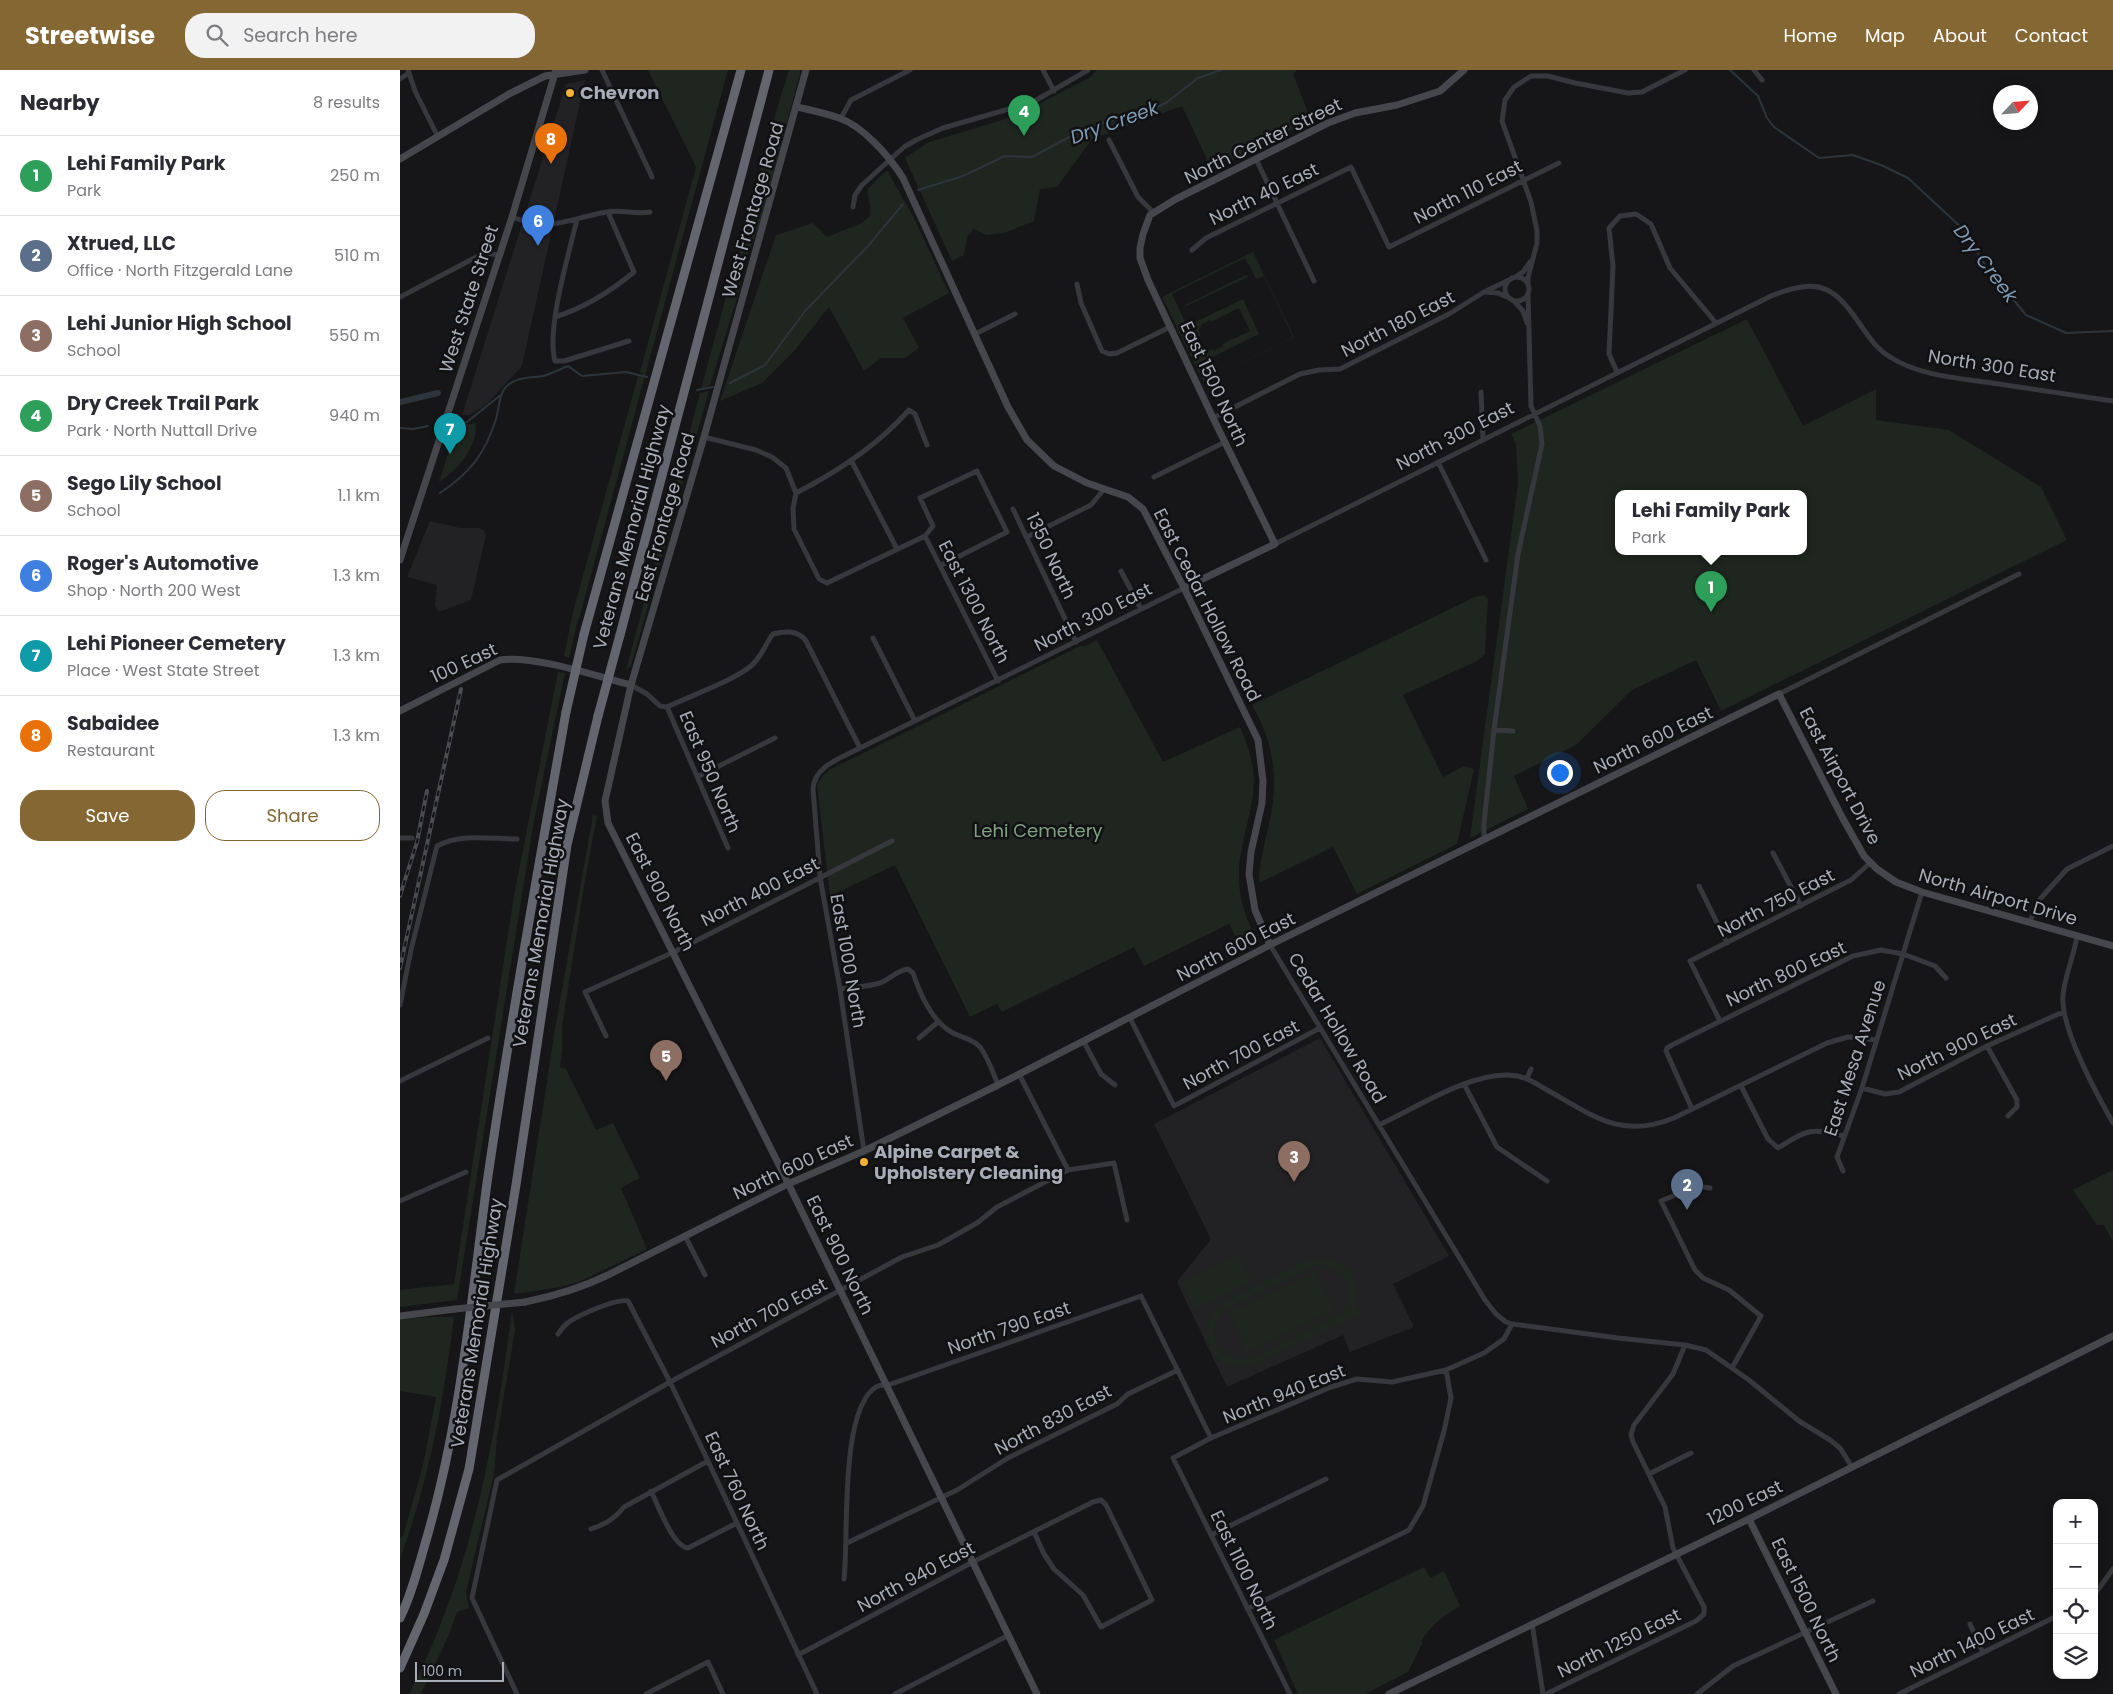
<!DOCTYPE html>
<html lang="en">
<head>
<meta charset="utf-8">
<style>
	:root { --surface:#fff; --page:#f2f2f3; --text:#2b2b33; --muted:#7c7c81; --line:#e1e1e2; --accent:#856733 }
	body { margin:0; font-family:Poppins,sans-serif; background:var(--page); color:var(--text) }
	.controls { position:absolute; right:15px; bottom:15px; display:grid; overflow:hidden; border-radius:10px; box-shadow:0 2px 12px #0003 }
	.controls button { width:45px; height:45px; display:grid; place-items:center; padding:0; border:0; border-bottom:1px solid var(--line); background:var(--surface); color:var(--text); font:25px sans-serif }
	.compass { position:absolute; left:1593px; top:15px; width:45px; height:45px; border-radius:50%; background:var(--surface); box-shadow:0 2px 12px #0003; rotate:64deg }
	.scale { position:absolute; left:15px; bottom:12px; width:89px; box-sizing:border-box; padding-left:5px; border:2px solid #a8adb8; border-top:0; font-size:14px; line-height:18px; white-space:nowrap; color:#a8adb8; -webkit-text-stroke:4px #111113; paint-order:stroke }
	.you { position:absolute; left:1159px; top:702px; width:18px; height:18px; margin:-12px; border:4px solid #fff; border-radius:50%; background:#1a73e8; box-shadow:0 0 0 8px #1a73e833 }
	.badge { display:grid; place-items:center; width:32px; height:32px; border-radius:50%; background:var(--accent); color:#fff; font-size:16px; font-weight:700 }
	.pin { position:absolute; translate:-50% -41px; filter:drop-shadow(0 1px 2px #0008) }
	.pin::after { content:''; position:absolute; top:26px; width:18px; height:15px; background:inherit; clip-path:polygon(0 0,100% 0,50% 100%) }
	.popup { position:absolute; left:1215px; top:420px; width:192px; height:65px; box-sizing:border-box; display:grid; place-content:center; border-radius:10px; background:var(--surface); filter:drop-shadow(0 1px 4px #0005); font-size:16px; white-space:nowrap; color:var(--muted) }
	.popup b { font-size:19px; color:var(--text) }
	.popup::after { content:''; position:absolute; left:50%; top:100%; margin-left:-10px; border:10px solid transparent; border-top-color:var(--surface) }
	.list { margin:0; padding:0; list-style:none }
	h2 { display:flex; justify-content:space-between; align-items:center; height:65px; margin:0; padding:0 20px; font-size:21px }
	h2 small { font-size:16px; font-weight:400; color:var(--muted) }
	.list li { display:grid; grid-template-columns:32px 1fr auto; gap:15px; align-items:center; box-sizing:border-box; height:80px; padding:0 20px; border-top:1px solid var(--line) }
	.list b { display:block; font-size:19px; white-space:nowrap }
	.list p { margin:0; font-size:16px; white-space:nowrap; color:var(--muted) }
	.list em { font-size:16px; font-style:normal; color:var(--muted) }
	.actions { display:flex; gap:10px; padding:15px 20px }
	.actions a { flex:1; padding:11px 0; border:1px solid var(--accent); border-radius:20px; text-align:center; font-size:18px; color:var(--accent) }
	.actions .main { background:var(--accent); color:#fff }
	.icon { flex:none; width:28px; height:28px; fill:none; stroke:currentColor; stroke-width:2; stroke-linecap:round; stroke-linejoin:round }
	.map { position:relative; flex:none; width:1713px; height:1624px; overflow:hidden }
	header { display:flex; align-items:center; gap:30px; box-sizing:border-box; height:70px; padding:0 25px; background:var(--accent); color:#fff }
	header strong { font-size:24px }
	nav { display:flex; gap:28px; margin-inline-start:auto; font-size:18px }
	.search { width:350px; height:45px; background:var(--page); display:flex; align-items:center; gap:12px; box-sizing:border-box; padding:0 18px; border-radius:20px; color:var(--muted); font-size:19px }
	main { display:flex }
	aside { flex:1; background:var(--surface) }
	.map>svg:first-child { display:block }
	.built { fill:#222225 }
	.green { fill:#1e261f; fill-rule:evenodd }
	.lines { fill:none; stroke-linecap:round; stroke-linejoin:round }
	.stream { stroke:#2c353c; stroke-width:2 }
	.canal { stroke:#2c353c; stroke-width:6 }
	.street { stroke:#37383d; stroke-width:5 }
	.secondary { stroke:#45474d; stroke-width:7 }
	.highway { stroke:#63666e; stroke-width:9 }
	.rail-casing { stroke:#4a4c52; stroke-width:4 }
	.rail { stroke:#111113; stroke-width:2; stroke-dasharray:5.5; stroke-linecap:butt }
	.secondary-bridge { stroke:#45474d; stroke-width:7 }
	.highway-bridge { stroke:#63666e; stroke-width:9 }
	.poi-dot { fill:#f2b134; stroke:#111113; stroke-width:2 }
	.labels { text-anchor:middle; stroke-width:5; stroke-linejoin:round; paint-order:stroke }
	.poi-label { font-size:18px; font-weight:bold; fill:#a8adb8; stroke:#111113; text-anchor:start }
	.street-label { font-size:18px; fill:#a8adb8; stroke:#111113 }
	.park-label { font-size:18px; fill:#7fa381; stroke:#111113 }
	.water-label { font-size:19px; font-style:italic; fill:#7f9bb3; stroke:#111113 }
</style>
</head>
<body>
<header>
<strong>Streetwise</strong>
<div class="search"><svg class="icon" aria-label="search" viewBox="0 0 24 24"><circle cx="10" cy="10" r="6"/><path d="M15 15l6 6"/></svg>Search here</div>
<nav><a>Home</a><a>Map</a><a>About</a><a>Contact</a></nav>
</header>
<main>
<aside>
<h2>Nearby<small>8 results</small></h2>
<ul class="list">
<li><span class="badge" style="background:#2e9e5b">1</span><div><b>Lehi Family Park</b><p>Park</p></div><em>250 m</em></li>
<li><span class="badge" style="background:#5c6f8a">2</span><div><b>Xtrued, LLC</b><p>Office · North Fitzgerald Lane</p></div><em>510 m</em></li>
<li><span class="badge" style="background:#8d6e63">3</span><div><b>Lehi Junior High School</b><p>School</p></div><em>550 m</em></li>
<li><span class="badge" style="background:#2e9e5b">4</span><div><b>Dry Creek Trail Park</b><p>Park · North Nuttall Drive</p></div><em>940 m</em></li>
<li><span class="badge" style="background:#8d6e63">5</span><div><b>Sego Lily School</b><p>School</p></div><em>1.1 km</em></li>
<li><span class="badge" style="background:#3f7fe0">6</span><div><b>Roger's Automotive</b><p>Shop · North 200 West</p></div><em>1.3 km</em></li>
<li><span class="badge" style="background:#0f9aa8">7</span><div><b>Lehi Pioneer Cemetery</b><p>Place · West State Street</p></div><em>1.3 km</em></li>
<li><span class="badge" style="background:#e8710a">8</span><div><b>Sabaidee</b><p>Restaurant</p></div><em>1.3 km</em></li>
</ul>
<div class="actions"><a class="main">Save</a><a>Share</a></div>
</aside>
<div class="map">
<svg width="1713" height="1624" viewBox="0 0 1713 1624">
	<rect width="100%" height="100%" fill="#161618"/>
	<path class="built" d="M185,10L122,296L87,334L70,345H62L166,14Z
		M30,451L60,458H78L84,460L86,465L71,530L39,542L35,536L37,515L7,507Z
		M920,968L1049,1186L993,1214L1014,1257L950,1282L943,1265L827,1317L777,1212L811,1169L754,1054Z"/>
	<path class="green" d="M248,0H328L179,549H178L169,588L164,586L173,542L238,306H242L243,303L240,302L296,97Z
		M389,0H401L360,154L343,195L339,222L310,315L301,319L377,39Z
		M697,0H897L893,4L911,50L812,100L782,36L692,69L657,117L640,119L634,151L604,163L586,165L574,159L567,167L564,185L552,191L505,88L527,73L615,46L689,8Z
		M487,100L514,148L549,223L503,248L519,278L505,288H481L464,301L429,237L395,280L362,313L320,331L376,165L413,153L427,167L462,153L470,146C472,136 467,129 468,119Z
		M853,182L894,267L803,311L762,227ZM845,188L856,209L864,206L893,267L813,306L806,290L859,264L843,229L787,256L772,224ZM839,238L850,261L822,274L823,276L814,281L812,279L809,281L802,276L798,267L800,266L799,258L801,257V255L810,250L811,252Z
		M846,205L848,207L784,237L785,235Z
		M1347,249L1403,356L1476,319V350L1549,360L1641,417L1667,470L1321,641L1296,590L1232,620L1176,675L1114,706L1128,739L1070,768L1118,413L1116,374L1111,364ZM1218,423H1404V481H1218Z
		M309,321L231,596L226,600L300,323Z
		M76,353C77,377 59,399 39,412L57,356Z
		M1084,525L1088,529L1085,584L1077,591L1003,625L1043,707L1064,696L1074,699L1057,774L957,824L933,777L859,813C859,790 866,771 870,749C879,709 873,670 852,635L1075,527Z
		M697,570L763,692L840,657C851,680 857,705 852,731C848,757 838,781 839,807C839,821 842,835 847,848C850,857 855,864 857,873L843,882L829,854L744,896L734,877L602,942L597,934L570,947L495,795L430,826L417,715L422,707L429,700L680,576H685Z
		M158,602L165,603L133,756L57,1230L0,1237V1220L54,1214L114,825Z
		M193,745L197,746L185,810L162,957V981L160,997L166,999L196,1060L213,1053L240,1108L221,1118L247,1179L179,1212L160,1217L114,1224L155,959Z
		M1713,1100V1172L1704,1155H1697L1673,1120Z
		M839,1184L852,1210L794,1239L781,1213Z
		M924,1187C948,1192 964,1213 954,1238L957,1237L961,1244L854,1295C815,1305 793,1267 818,1236L905,1192ZM917,1195C944,1195 958,1220 942,1243L853,1288C820,1297 801,1264 825,1240Z
		M915,1200L934,1239L847,1282L828,1243Z
		M112,1240L115,1260L97,1367L94,1404L66,1522L69,1538L57,1542L48,1567L21,1624H9C71,1505 95,1373 112,1240Z
		M29,1247H54C44,1329 29,1411 0,1489V1468L3,1466L23,1395L36,1327L0,1321V1249Z
		M1024,1497L1030,1508L1044,1501L1060,1536C1042,1546 1033,1554 1021,1571L1023,1572L1008,1602L965,1624H898L874,1570Z"/>
	<g class="lines">
		<path class="stream" d="M1330,0L1358,26L1367,48L1374,57L1419,88L1453,85L1481,95L1508,108L1564,160L1585,195L1626,245L1666,263L1713,261
			M518,120L563,106L605,86L632,87L684,59L725,46L745,42L766,33L798,8L821,0
			M330,313L365,295L405,241L468,176L503,134
			M297,320L313,317
			M59,353L67,352L102,324
			M0,358L13,359L28,356
			M40,423C70,403 85,384 96,349C99,339 99,323 107,316C116,307 131,308 143,306C151,304 160,299 168,296L182,306L226,302L247,307"/>
		<path class="canal" d="M0,332L38,323"/>
		<path class="street" d="M8,0L15,21L38,67
			M202,0L252,107
			M643,0L654,21
			M1354,0L1362,10
			M0,9L9,3
			M441,48L451,30L510,0
			M709,70L738,127L754,143
			M856,89L914,211
			M453,137L455,125L462,115L504,77L516,70L543,58L633,32L688,0
			M112,147C152,163 169,148 207,142C221,139 236,145 250,142
			M177,149C169,184 146,259 155,291H164L229,271
			M792,180L806,168L951,97L989,177L1159,93
			M1105 219a12 12 0 1 1 24 0a12 12 0 1 1-24 0Z
			M1115,207L1123,202L1130,192
			M677,214L681,233L702,281L709,284L717,283L770,257
			M1128,215V208L1137,173V161L1131,132L1102,51L1105,30L1114,17L1131,6H1148L1175,13L1228,23L1242,22L1285,0
			M1084,222L1098,223L1107,227
			M0,227L84,183L99,185
			M1114,231L1123,241L1127,253
			M155,247C184,238 211,221 234,202L208,142
			M575,264L615,244
			M1217,302L1209,284L1213,196L1209,158L1220,146L1236,144L1251,154L1270,198L1316,253
			M1081,322L1083,369
			M813,348L900,304L919,300L940,299L1049,244L1084,222L1109,210
			M304,367L356,380L372,387L386,398L396,423L393,439L394,459L419,509L427,513L525,466L533,456L520,428L577,401L607,462L540,496
			M451,390L497,479
			M1038,392L1086,490
			M754,407L825,372
			M396,423C439,401 478,375 509,340L515,344L527,375
			M613,439L676,572
			M525,466L598,611
			M627,467L691,435L705,418
			M875,474L1371,226C1422,206 1435,217 1464,260C1472,271 1478,280 1490,287C1520,306 1558,308 1592,313C1633,319 1673,325 1713,331
			M721,501L741,539
			M473,568L515,651
			M231,615L247,624L260,636L267,637C292,625 331,612 351,596C362,587 365,574 373,564C386,561 398,560 406,571L460,678
			M1379,624L1619,504
			M267,637L328,778
			M1094,660L1118,484L1142,374L1140,356L1131,336L1128,223
			M297,707L375,668
			M0,768H12
			M1084,770V753L1094,660L1113,661
			M1373,783L1401,836
			M1299,816L1327,873
			M1630,851L1640,829L1667,799L1713,776
			M1677,866C1674,886 1665,905 1663,925C1660,958 1696,1023 1713,1053
			M870,875L1085,1230L1096,1244L1106,1252L1112,1254L1218,1268L1285,1275L1306,1280L1349,1310L1399,1351L1430,1370L1440,1378L1452,1397
			M440,919C453,917 467,917 480,913C490,909 498,900 508,899L513,903C520,924 532,952 553,963C562,968 572,968 580,977C588,987 593,1003 598,1015
			M0,935L11,880L37,776C61,763 91,769 117,769
			M730,948L774,1036L920,958
			M1320,951L1290,891L1451,810L1470,793
			M206,966L185,922L274,882L492,771
			M519,968L538,952
			M684,972L701,1004L715,1015
			M1587,976L1617,1030V1037L1608,1046
			M619,1004L668,1100
			M1127,1008L1131,999
			M0,1011L88,968
			M1064,1014L1097,1077L1147,1111
			M1341,1016L1368,1069L1378,1078C1407,1060 1410,1057 1444,1066
			M1462,1018L1485,1024L1499,1022L1587,976L1663,942
			M1292,1039L1266,981L1267,978L1272,975L1453,886L1481,880L1503,884L1535,896L1546,908
			M979,1055C1016,1038 1069,1003 1109,1005C1126,1006 1133,1012 1147,1020C1193,1045 1220,1070 1274,1048L1427,973L1448,967L1476,970
			M464,1081L440,919L420,807L413,719C414,696 441,688 460,678L784,518
			M1443,1101L1437,1087L1462,1018L1522,822
			M1310,1118L1297,1116L1261,1131L1295,1200L1303,1208L1329,1220L1361,1246L1332,1298
			M0,1131L66,1102
			M285,1166L305,1205
			M158,1264C161,1260 164,1255 169,1252C179,1245 217,1228 228,1231L270,1312L308,1391L417,1624
			M1249,1404L1291,1383
			M251,1421C258,1435 273,1477 288,1478L337,1453
			M191,1459C206,1454 214,1449 224,1437L308,1391
			M811,1465L926,1409
			M447,1473L557,1420L608,1388L717,1334L728,1324L778,1300
			M444,1509C449,1469 439,1340 476,1317C480,1314 489,1315 494,1313L741,1226L811,1368
			M1694,1525L1713,1499
			M847,1539L1009,1460L1023,1436L1044,1361L1051,1328L1046,1300
			M1132,1553L1143,1624
			M1570,1554L1583,1583
			M398,1585L573,1492L693,1432L701,1430L706,1435L752,1530L701,1557L683,1525L654,1499L644,1484L634,1462
			M117,1624L72,1528L97,1410L270,1312L502,1187L538,1175L577,1153L597,1137L668,1100L714,1093L727,1150
			M246,1624L308,1592L323,1624
			M495,1624L609,1565
			M890,1624L773,1388L811,1368L931,1317L957,1309L992,1312L1046,1300L1084,1283L1104,1269L1112,1254
			M1146,1624L1296,1551L1304,1544V1537L1273,1478L1265,1437L1233,1372L1231,1364L1234,1355L1273,1304L1285,1275
			M1297,1624L1333,1596L1473,1531
			M1499,1624L1657,1546"/>
		<path class="secondary" d="M406,0L304,367L231,615L205,731L208,753L385,1107L637,1624
			M397,37C411,40 425,43 439,48C463,56 489,86 503,108L608,337L627,370L654,396L687,413L728,427L743,439L784,518L858,670L863,711L862,733L851,782L849,804L855,840L870,875
			M0,89L109,24L145,6L185,0
			M0,490L112,147L156,0
			M784,518L875,474L813,348L748,210L740,188V178L743,164L750,145L776,129L928,53L955,43L997,35L1040,21L1064,0
			M0,641L100,590C134,585 196,606 231,615
			M125,1232C155,1226 181,1218 208,1205L388,1114L464,1081L598,1015L870,875L1379,624L1442,747L1464,786L1477,799L1496,812L1522,822L1713,876
			M0,1246L55,1239
			M1349,1449L1436,1624
			M989,1624L1349,1449L1713,1266"/>
		<path class="highway" d="M184,564L341,0
			M220,565L369,0
			M0,1548C11,1525 18,1499 25,1474C60,1357 71,1233 87,1113C110,955 138,799 166,642
			M0,1598L24,1544L44,1490L69,1399L116,1115L167,775L198,646"/>
		<g class="rail-casing">
			<path id="rail" d="M0,826L17,772L27,721
				M0,898L61,619"/>
		</g>
		<use href="#rail" class="rail"/>
		<path class="secondary-bridge" d="M55,1239L125,1232"/>
		<path class="highway-bridge" d="M166,642L184,564
			M198,646L220,565"/>
	</g>
	<g class="poi-dot">
		<circle cx="170" cy="23" r="5"/>
		<circle cx="464" cy="1092" r="5"/>
	</g>
	<g class="labels">
		<g class="poi-label">
			<text x="180" y="29">Chevron</text>
			<text x="474" y="1088">Alpine Carpet &amp;<tspan x="474" dy="21">Upholstery Cleaning</tspan></text>
		</g>
		<g class="street-label">
			<text transform="translate(863 71) rotate(-26)" y="6">North Center Street</text>
			<text transform="translate(1068 122) rotate(-27)" y="6">North 110 East</text>
			<text transform="translate(864 124) rotate(-26)" y="6">North 40 East</text>
			<text transform="translate(353 140) rotate(-74)" y="6">West Frontage Road</text>
			<text transform="translate(69 229) rotate(-72)" y="6">West State Street</text>
			<text transform="translate(998 254) rotate(-27)" y="6">North 180 East</text>
			<text transform="translate(1592 296) rotate(9)" y="6">North 300 East</text>
			<text transform="translate(814 314) rotate(65)" y="6">East 1500 North</text>
			<text transform="translate(1055 366) rotate(-27)" y="6">North 300 East</text>
			<text transform="translate(265 447) rotate(-74)" y="6">East Frontage Road</text>
			<text transform="translate(232 457) rotate(-75)" y="6">Veterans Memorial Highway</text>
			<text transform="translate(651 486) rotate(65)" y="6">1350 North</text>
			<text transform="translate(574 532) rotate(63)" y="6">East 1300 North</text>
			<text transform="translate(807 535) rotate(63)" y="6">East Cedar Hollow Road</text>
			<text transform="translate(693 547) rotate(-27)" y="6">North 300 East</text>
			<text transform="translate(64 593) rotate(-25)" y="6">100 East</text>
			<text transform="translate(1253 670) rotate(-26)" y="6">North 600 East</text>
			<text transform="translate(310 702) rotate(67)" y="6">East 950 North</text>
			<text transform="translate(1440 706) rotate(62)" y="6">East Airport Drive</text>
			<text transform="translate(260 822) rotate(63)" y="6">East 900 North</text>
			<text transform="translate(360 822) rotate(-27)" y="6">North 400 East</text>
			<text transform="translate(1598 827) rotate(16)" y="6">North Airport Drive</text>
			<text transform="translate(1376 833) rotate(-27)" y="6">North 750 East</text>
			<text transform="translate(141 853) rotate(-80)" y="6">Veterans Memorial Highway</text>
			<text transform="translate(836 877) rotate(-27)" y="6">North 600 East</text>
			<text transform="translate(448 891) rotate(80)" y="6">East 1000 North</text>
			<text transform="translate(1386 904) rotate(-25)" y="6">North 800 East</text>
			<text transform="translate(937 958) rotate(59)" y="6">Cedar Hollow Road</text>
			<text transform="translate(1557 977) rotate(-26)" y="6">North 900 East</text>
			<text transform="translate(841 985) rotate(-28)" y="6">North 700 East</text>
			<text transform="translate(1455 988) rotate(-72)" y="6">East Mesa Avenue</text>
			<text transform="translate(393 1097) rotate(-25)" y="6">North 600 East</text>
			<text transform="translate(440 1185) rotate(64)" y="6">East 900 North</text>
			<text transform="translate(369 1243) rotate(-28)" y="6">North 700 East</text>
			<text transform="translate(77 1253) rotate(-81)" y="6">Veterans Memorial Highway</text>
			<text transform="translate(609 1258) rotate(-19)" y="6">North 790 East</text>
			<text transform="translate(884 1324) rotate(-22)" y="6">North 940 East</text>
			<text transform="translate(653 1350) rotate(-28)" y="6">North 830 East</text>
			<text transform="translate(337 1421) rotate(65)" y="6">East 760 North</text>
			<text transform="translate(1345 1433) rotate(-26)" y="6">1200 East</text>
			<text transform="translate(844 1500) rotate(64)" y="6">East 1100 North</text>
			<text transform="translate(516 1507) rotate(-28)" y="6">North 940 East</text>
			<text transform="translate(1406 1530) rotate(64)" y="6">East 1500 North</text>
			<text transform="translate(1219 1573) rotate(-26)" y="6">North 1250 East</text>
			<text transform="translate(1572 1573) rotate(-26)" y="6">North 1400 East</text>
		</g>
		<g class="park-label">
			<text x="638" y="767">Lehi Cemetery</text>
		</g>
		<g class="water-label">
			<text transform="translate(714 52) rotate(-20)" y="7">Dry Creek</text>
			<text transform="translate(1586 193) rotate(53)" y="7">Dry Creek</text>
		</g>
	</g>
</svg>
<div class="controls">
<button>+</button>
<button>−</button>
<button><svg class="icon" aria-label="locate" viewBox="0 0 24 24"><circle cx="12" cy="12" r="6"/><path d="M12 2v4M12 18v4M2 12h4M18 12h4"/></svg></button>
<button><svg class="icon" aria-label="layers" viewBox="0 0 24 24"><path d="M12 4l9 5-9 5-9-5zM3 14l9 5 9-5"/></svg></button>
</div>
<svg class="compass" viewBox="-18 -18 36 36"><path d="M0-13l5 13h-10z" fill="#e53935"/><path d="M0 13l5-13h-10z" fill="#7c7c81"/></svg>
<div class="scale">100 m</div>
<div class="you"></div>
<div class="pin badge" style="left:1311px;top:542px;background:#2e9e5b">1</div>
<div class="popup"><b>Lehi Family Park</b>Park</div>
<div class="pin badge" style="left:1287px;top:1140px;background:#5c6f8a">2</div>
<div class="pin badge" style="left:894px;top:1112px;background:#8d6e63">3</div>
<div class="pin badge" style="left:624px;top:66px;background:#2e9e5b">4</div>
<div class="pin badge" style="left:266px;top:1011px;background:#8d6e63">5</div>
<div class="pin badge" style="left:138px;top:176px;background:#3f7fe0">6</div>
<div class="pin badge" style="left:50px;top:384px;background:#0f9aa8">7</div>
<div class="pin badge" style="left:151px;top:94px;background:#e8710a">8</div>
</div>
</main>
</body>
</html>
